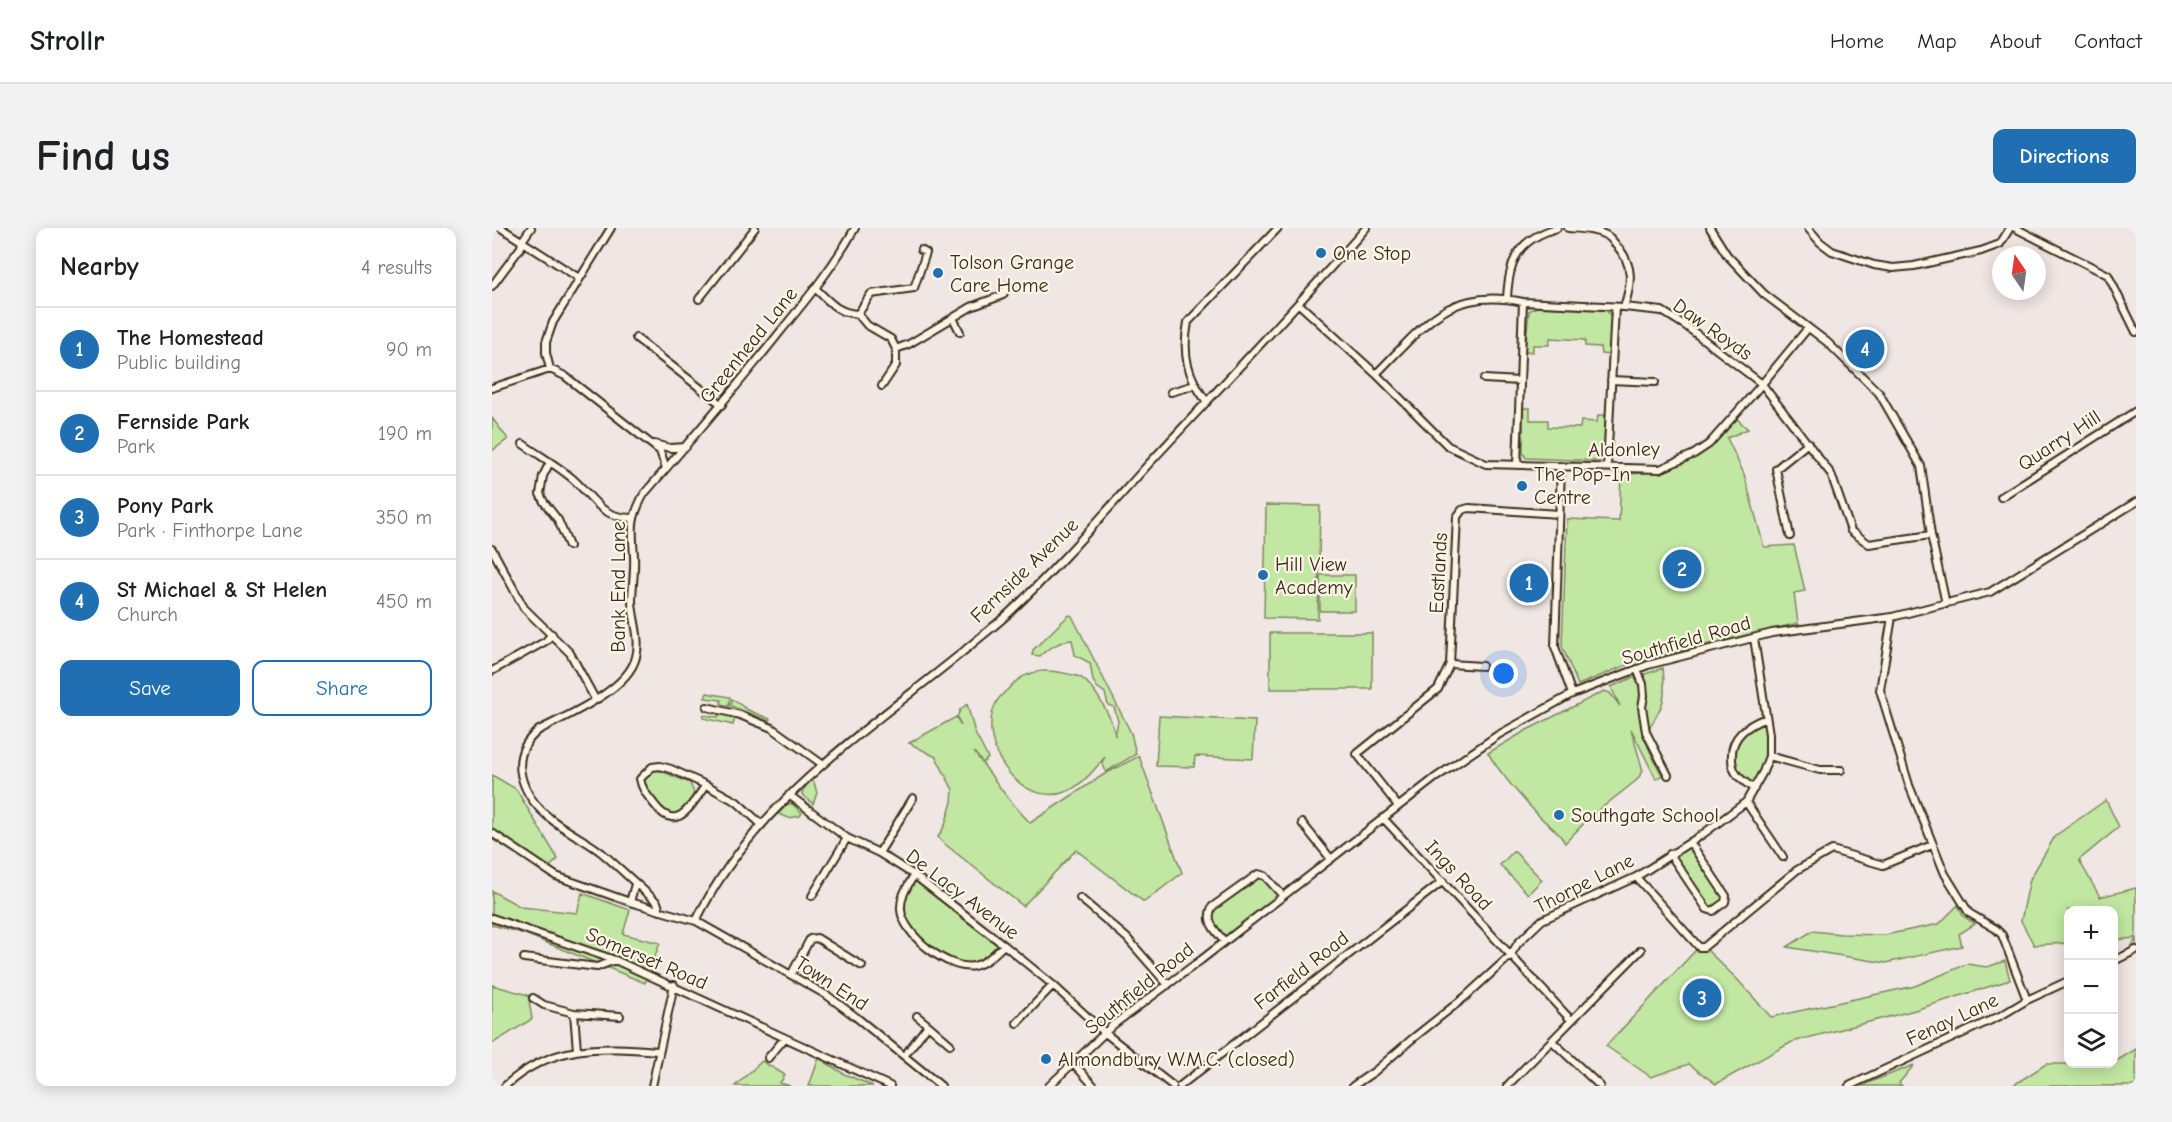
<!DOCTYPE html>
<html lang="en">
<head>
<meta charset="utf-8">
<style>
	:root { --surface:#fff; --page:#f2f2f2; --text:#202124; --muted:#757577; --line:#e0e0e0; --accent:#1f6fb2 }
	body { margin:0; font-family:"Comic Neue",sans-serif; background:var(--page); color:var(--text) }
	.controls { position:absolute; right:18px; bottom:18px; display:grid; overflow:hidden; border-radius:12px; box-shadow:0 3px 15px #0003 }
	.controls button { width:54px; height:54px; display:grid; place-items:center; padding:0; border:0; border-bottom:2px solid var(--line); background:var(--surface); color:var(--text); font:30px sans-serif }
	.compass { position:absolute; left:1500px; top:18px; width:54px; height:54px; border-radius:50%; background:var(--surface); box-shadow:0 3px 15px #0003; rotate:347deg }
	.you { position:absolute; left:1012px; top:446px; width:21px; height:21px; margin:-15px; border:4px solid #fff; border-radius:50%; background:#1a73e8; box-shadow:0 0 0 9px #1a73e833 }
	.badge { display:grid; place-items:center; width:39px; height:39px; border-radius:50%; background:var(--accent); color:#fff; font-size:20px; font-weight:700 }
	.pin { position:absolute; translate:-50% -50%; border:3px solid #fff; box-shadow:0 2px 6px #0006 }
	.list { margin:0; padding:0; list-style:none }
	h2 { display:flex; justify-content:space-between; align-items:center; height:78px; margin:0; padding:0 24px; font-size:26px }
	h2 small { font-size:20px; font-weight:400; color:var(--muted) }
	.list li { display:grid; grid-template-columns:39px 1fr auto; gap:18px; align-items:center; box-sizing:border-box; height:84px; padding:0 24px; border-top:2px solid var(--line) }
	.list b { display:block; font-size:22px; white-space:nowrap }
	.list p { margin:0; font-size:20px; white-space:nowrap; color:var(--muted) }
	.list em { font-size:20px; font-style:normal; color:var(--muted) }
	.actions { display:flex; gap:12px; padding:18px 24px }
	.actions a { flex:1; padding:14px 0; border:2px solid var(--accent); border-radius:12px; text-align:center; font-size:21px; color:var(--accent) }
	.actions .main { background:var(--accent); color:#fff }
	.icon { flex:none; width:33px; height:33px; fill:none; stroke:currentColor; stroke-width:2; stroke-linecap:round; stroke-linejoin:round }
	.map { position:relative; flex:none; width:1644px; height:858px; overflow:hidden; border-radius:12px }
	header { display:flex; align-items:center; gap:36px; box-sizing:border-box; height:84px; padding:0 30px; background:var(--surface); border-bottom:2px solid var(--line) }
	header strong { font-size:28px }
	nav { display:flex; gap:33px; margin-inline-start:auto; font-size:21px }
	.intro { display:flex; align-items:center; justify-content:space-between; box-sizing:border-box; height:144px; padding:0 36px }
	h1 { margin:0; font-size:42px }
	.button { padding:15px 27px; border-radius:12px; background:var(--accent); color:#fff; font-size:21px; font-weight:700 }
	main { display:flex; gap:36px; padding:0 36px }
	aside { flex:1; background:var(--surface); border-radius:12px; box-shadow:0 3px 15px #0003 }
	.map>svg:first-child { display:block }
	.green { fill:#c2e7a2; stroke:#7e8860; stroke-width:1.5 }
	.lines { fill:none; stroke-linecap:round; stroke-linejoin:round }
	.minor-casing { stroke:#3b2a1e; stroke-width:10 }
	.minor { stroke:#fcf5e5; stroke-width:6 }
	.poi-dot { fill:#1f6fb2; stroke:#fcf5e5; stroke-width:2 }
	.labels { text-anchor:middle; stroke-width:4.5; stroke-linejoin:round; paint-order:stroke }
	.poi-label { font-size:20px; fill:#3b2a1e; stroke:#fcf5e5; text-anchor:start }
	.street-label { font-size:20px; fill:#3b2a1e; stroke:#fcf5e5 }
</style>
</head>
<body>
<header>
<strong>Strollr</strong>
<nav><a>Home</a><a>Map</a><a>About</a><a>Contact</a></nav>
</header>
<div class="intro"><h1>Find us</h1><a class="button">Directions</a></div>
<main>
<aside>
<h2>Nearby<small>4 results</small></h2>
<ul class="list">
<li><span class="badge">1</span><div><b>The Homestead</b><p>Public building</p></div><em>90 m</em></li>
<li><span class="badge">2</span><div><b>Fernside Park</b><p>Park</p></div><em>190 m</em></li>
<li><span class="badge">3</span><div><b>Pony Park</b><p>Park · Finthorpe Lane</p></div><em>350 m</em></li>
<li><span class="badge">4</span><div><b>St Michael &amp; St Helen</b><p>Church</p></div><em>450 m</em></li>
</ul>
<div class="actions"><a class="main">Save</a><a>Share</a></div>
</aside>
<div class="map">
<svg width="1644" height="858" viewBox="0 0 1644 858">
	<rect width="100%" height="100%" fill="#f0e7e4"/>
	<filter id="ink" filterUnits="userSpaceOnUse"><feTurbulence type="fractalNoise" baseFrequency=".0167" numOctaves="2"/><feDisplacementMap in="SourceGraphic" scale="12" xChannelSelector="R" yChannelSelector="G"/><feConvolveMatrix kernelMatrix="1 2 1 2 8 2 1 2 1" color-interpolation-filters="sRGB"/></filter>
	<g filter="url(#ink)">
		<path class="green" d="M1044,79L1114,82L1119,88L1117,127L1109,126L1108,119L1093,118V112L1058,110L1057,117H1041V124L1033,123L1037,83Z
			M1031,180H1038V192H1056V199L1088,200L1089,193L1105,194L1106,187H1113L1112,229L1107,233L1034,230L1031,225Z
			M0,190L16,211L0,223Z
			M1245,191L1256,201L1235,210L1252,246L1272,319L1302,317L1313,363L1302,365L1306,395L1142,434L1086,457L1070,418L1075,291L1127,293L1129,247L1170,243L1200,231Z
			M774,277L828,278L826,391L772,390Z
			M828,347H863V383H828Z
			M577,387L580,388L639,505L644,526L614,544L610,534L613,529C604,540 590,557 576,563C528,583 482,514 505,473C508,468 513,464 517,460C537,438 559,441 585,448C600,452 622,493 623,508L626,493L622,479L616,477L613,465L605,459L601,453L598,435L583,427L580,412C569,413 556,420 548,428L540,427L541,422Z
			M778,405H880V461H778Z
			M1171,440C1174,471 1173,476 1156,502C1153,483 1155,465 1153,446Z
			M1142,449C1154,465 1145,481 1149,499C1153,516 1162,532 1170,547L1164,551L1139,501L1151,543L1145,552L1098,589L1073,615C1068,604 1056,597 1047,588C1029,569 1009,547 996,525L1035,502L1112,463L1118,465L1128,478L1119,459Z
			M215,465L238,469L237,478L229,476V472L213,470Z
			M240,471L256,482L278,491L277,493L239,478Z
			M475,476L483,505L496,530L492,534H490L482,524L515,569L538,595L611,547L647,528L690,645L652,674L584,622L531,678L449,613L446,609L453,597L460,574L461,562L444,529L417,515L464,489L469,498L465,489L468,482Z
			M227,486L243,490L241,497L211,490V487L226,489Z
			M667,488L763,493L761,531L703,528L702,539L664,538Z
			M1274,490L1277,528L1262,561L1242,542C1242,504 1243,509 1274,490Z
			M159,542L169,543L198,555L202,565L194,580L184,588L171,585L151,560L152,549Z
			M0,547L24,561L66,631L52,644L0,611Z
			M319,552L322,554L325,565L321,576L310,566L311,562Z
			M1614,572L1627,599L1587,632L1608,669L1644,660V717L1639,719L1644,710L1622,712V682H1576V715L1542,717L1529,693L1538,651L1563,608Z
			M296,576H300L310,585L308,588L297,590L286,586Z
			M1198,614L1234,668L1233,674L1221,683L1215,681L1178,626Z
			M1022,623L1050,652L1036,666L1008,637Z
			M766,646L773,648L791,668L730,714L718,695L720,679Z
			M422,647L512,717L480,739L446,728L416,700L409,670Z
			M0,663L29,679L85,685L90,665L138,682L131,706L168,715L153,755L33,706L0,697Z
			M1466,677L1471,688L1483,696L1467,706L1470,718L1394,735L1295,719L1320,703L1349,706L1393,707L1447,696Z
			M1215,722L1245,751L1279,789L1423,758L1475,736L1495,739L1513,733L1518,752L1423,782L1300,814L1224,856L1197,836L1159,849L1114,818L1203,723Z
			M0,757L36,767L40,791L0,816Z
			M1644,821V858H1520L1554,836H1622V832H1626Z
			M327,830L352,846L381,858H317Z
			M270,833L293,847L288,855L298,858H243Z
			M1422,837L1407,855L1410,858H1368Z"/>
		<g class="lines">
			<g class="minor-casing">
				<path id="minor" d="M9,0L87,50
					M1076,0C1089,1 1102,1 1114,7C1118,9 1121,13 1124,17C1142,36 1140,55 1132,79
					M1218,0L1235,27L1272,66L1335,114L1387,165L1429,238L1439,307L1454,376
					M1316,0L1328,14L1340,23L1382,37L1401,40L1422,38L1489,23L1508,16L1518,0
					M1523,0L1616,47L1644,104
					M0,58L29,19L30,13L39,0
					M323,60C338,74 345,85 366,86L375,97L399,111L404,121V137L390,158
					M1015,70C1017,32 1026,11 1065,0
					M207,71L263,0
					M807,76L884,146L956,218L994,236L1168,241L1202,226L1217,216L1270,156L1316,100
					M366,86L379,66L422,60L434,25L429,22
					M461,90L468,104
					M144,110L230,177
					M404,121L417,116L479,79L511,67L515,58
					M58,141L54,125V114L61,94L119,0
					M884,146C932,98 956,58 1031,74L1132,79L1170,83L1194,98L1270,156L1339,246L1359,303L1377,316L1439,307
					M992,151L1028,153
					M1119,152L1163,154
					M0,160L58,141L73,148L168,223L174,240
					M679,164L703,157
					M715,174C695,148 690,126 696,94L786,0
					M31,216C48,228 66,238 81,251C102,270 108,290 141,290
					M162,216L178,220L194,219
					M58,234L51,248L48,266L52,274L66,292L77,318
					M1025,237L1031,74
					M1069,238L1063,419L1080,466
					M1115,239L1123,79
					M1509,269L1644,183
					M1298,308L1284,241L1316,215
					M0,321L32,380L78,425L103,471
					M1400,389L1388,462L1417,557L1453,646L1477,685L1504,701L1510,707L1535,772
					M958,436L990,438
					M1145,441L1151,456L1152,468L1150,479L1154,504L1176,547
					M0,443L54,413L60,406
					M215,479L248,487L280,500L330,536
					M1277,528L1328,542H1349
					M214,557L179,541L168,538L160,539L148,551C150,562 156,568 162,576C185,607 199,577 214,557L245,574L269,596
					M1262,561C1257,557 1251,553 1247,549C1242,544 1240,537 1240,531C1238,508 1256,497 1274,490
					M297,567L355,610L387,625L422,647L512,717L561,757L613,805L681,858
					M1254,574L1291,629
					M906,578L865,526L946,461L958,436L965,289L970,282L977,280L1067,286
					M891,590L1079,792
					M810,595L839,631
					M0,605L64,648L138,674L204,693L336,768L364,789L449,858
					M387,625L421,570
					M1178,626L1215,681L1221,683L1233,674L1234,668L1198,614
					M422,647C416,658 408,668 409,682C411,707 457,743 482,738C495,735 503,725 512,717
					M1144,649L1207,719H1212L1305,642L1340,622L1391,637L1440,617
					M320,668L355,610
					M588,670L635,710L676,757
					M138,674L143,656
					M168,683L165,674C146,658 129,641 110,625C94,612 75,604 59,591C30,568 13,529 47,502C76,487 136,462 144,429C149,411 141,392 140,374C140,359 143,343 142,328C140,300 138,292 152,266C198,213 244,160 288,104C315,71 342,38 363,0
					M0,690L123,732L398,858
					M204,693C261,575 374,503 472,423C487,410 503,398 517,385C565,340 609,289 653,240C727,160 802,82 874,0
					M732,713C723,702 713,694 720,679L766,646L773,648L791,668
					M32,730L105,739L123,732
					M1622,733L1644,722
					M299,747L318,711L325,710L370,738
					M41,770L52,777L82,785L85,822
					M82,785L128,788
					M425,788L436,797
					M525,795L561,757
					M1060,813L1108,858
					M413,827L436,797L458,816
					M276,830L293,810
					M582,836L602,858
					M13,858C59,816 108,818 166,823
					M160,858L182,757
					M557,858L621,797L709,732L943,550L1006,507L1080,466L1156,437L1280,405L1400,389L1498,364L1644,274
					M688,858L951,653
					M861,858L883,843L920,811L973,769L1018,728L1026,715L1050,692L1144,649L1211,606L1254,574L1271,544L1277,528V506L1262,410
					M1015,858L1149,722
					M1357,858L1510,787L1535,772L1576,753"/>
			</g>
			<use href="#minor" class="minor"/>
		</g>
	</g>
	<g class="poi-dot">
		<circle cx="829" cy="25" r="6"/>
		<circle cx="446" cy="45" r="6"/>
		<circle cx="1030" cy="258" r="6"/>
		<circle cx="771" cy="347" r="6"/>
		<circle cx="1067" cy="587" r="6"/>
		<circle cx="554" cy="831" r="6"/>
	</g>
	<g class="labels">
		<g class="poi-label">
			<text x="841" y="32">One Stop</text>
			<text x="458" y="41">Tolson Grange<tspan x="458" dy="23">Care Home</tspan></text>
			<text x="1042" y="253">The Pop-In<tspan x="1042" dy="23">Centre</tspan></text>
			<text x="783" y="343">Hill View<tspan x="783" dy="23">Academy</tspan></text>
			<text x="1079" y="594">Southgate School</text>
			<text x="566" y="838">Almondbury W.M.C. (closed)</text>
		</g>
		<g class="street-label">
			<text transform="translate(1221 101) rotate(35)" y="7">Daw Royds</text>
			<text transform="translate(256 117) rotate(-51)" y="7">Greenhead Lane</text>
			<text transform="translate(1567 212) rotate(-33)" y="7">Quarry Hill</text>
			<text transform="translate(1132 221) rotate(-1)" y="7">Aldonley</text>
			<text transform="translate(532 342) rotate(-44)" y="7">Fernside Avenue</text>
			<text transform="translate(946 345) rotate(-87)" y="7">Eastlands</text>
			<text transform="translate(126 359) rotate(-90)" y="7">Bank End Lane</text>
			<text transform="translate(1194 412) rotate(-16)" y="7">Southfield Road</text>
			<text transform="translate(967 647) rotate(47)" y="7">Ings Road</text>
			<text transform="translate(1092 655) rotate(-27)" y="7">Thorpe Lane</text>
			<text transform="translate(471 666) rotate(37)" y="7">De Lacy Avenue</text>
			<text transform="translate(155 730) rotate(23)" y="7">Somerset Road</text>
			<text transform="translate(809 742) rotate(-38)" y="7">Farfield Road</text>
			<text transform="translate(340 755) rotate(33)" y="7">Town End</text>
			<text transform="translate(647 760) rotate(-39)" y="7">Southfield Road</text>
			<text transform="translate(1460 791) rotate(-25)" y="7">Fenay Lane</text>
		</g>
	</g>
</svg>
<div class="controls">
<button>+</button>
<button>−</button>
<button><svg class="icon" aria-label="layers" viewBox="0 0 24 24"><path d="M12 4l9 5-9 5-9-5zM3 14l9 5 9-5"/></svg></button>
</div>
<svg class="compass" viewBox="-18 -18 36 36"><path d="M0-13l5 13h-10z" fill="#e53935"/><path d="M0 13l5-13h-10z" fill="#757577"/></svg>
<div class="you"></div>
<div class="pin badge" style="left:1037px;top:355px">1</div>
<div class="pin badge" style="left:1190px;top:341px">2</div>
<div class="pin badge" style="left:1210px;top:770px">3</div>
<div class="pin badge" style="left:1373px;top:121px">4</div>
</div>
</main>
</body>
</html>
